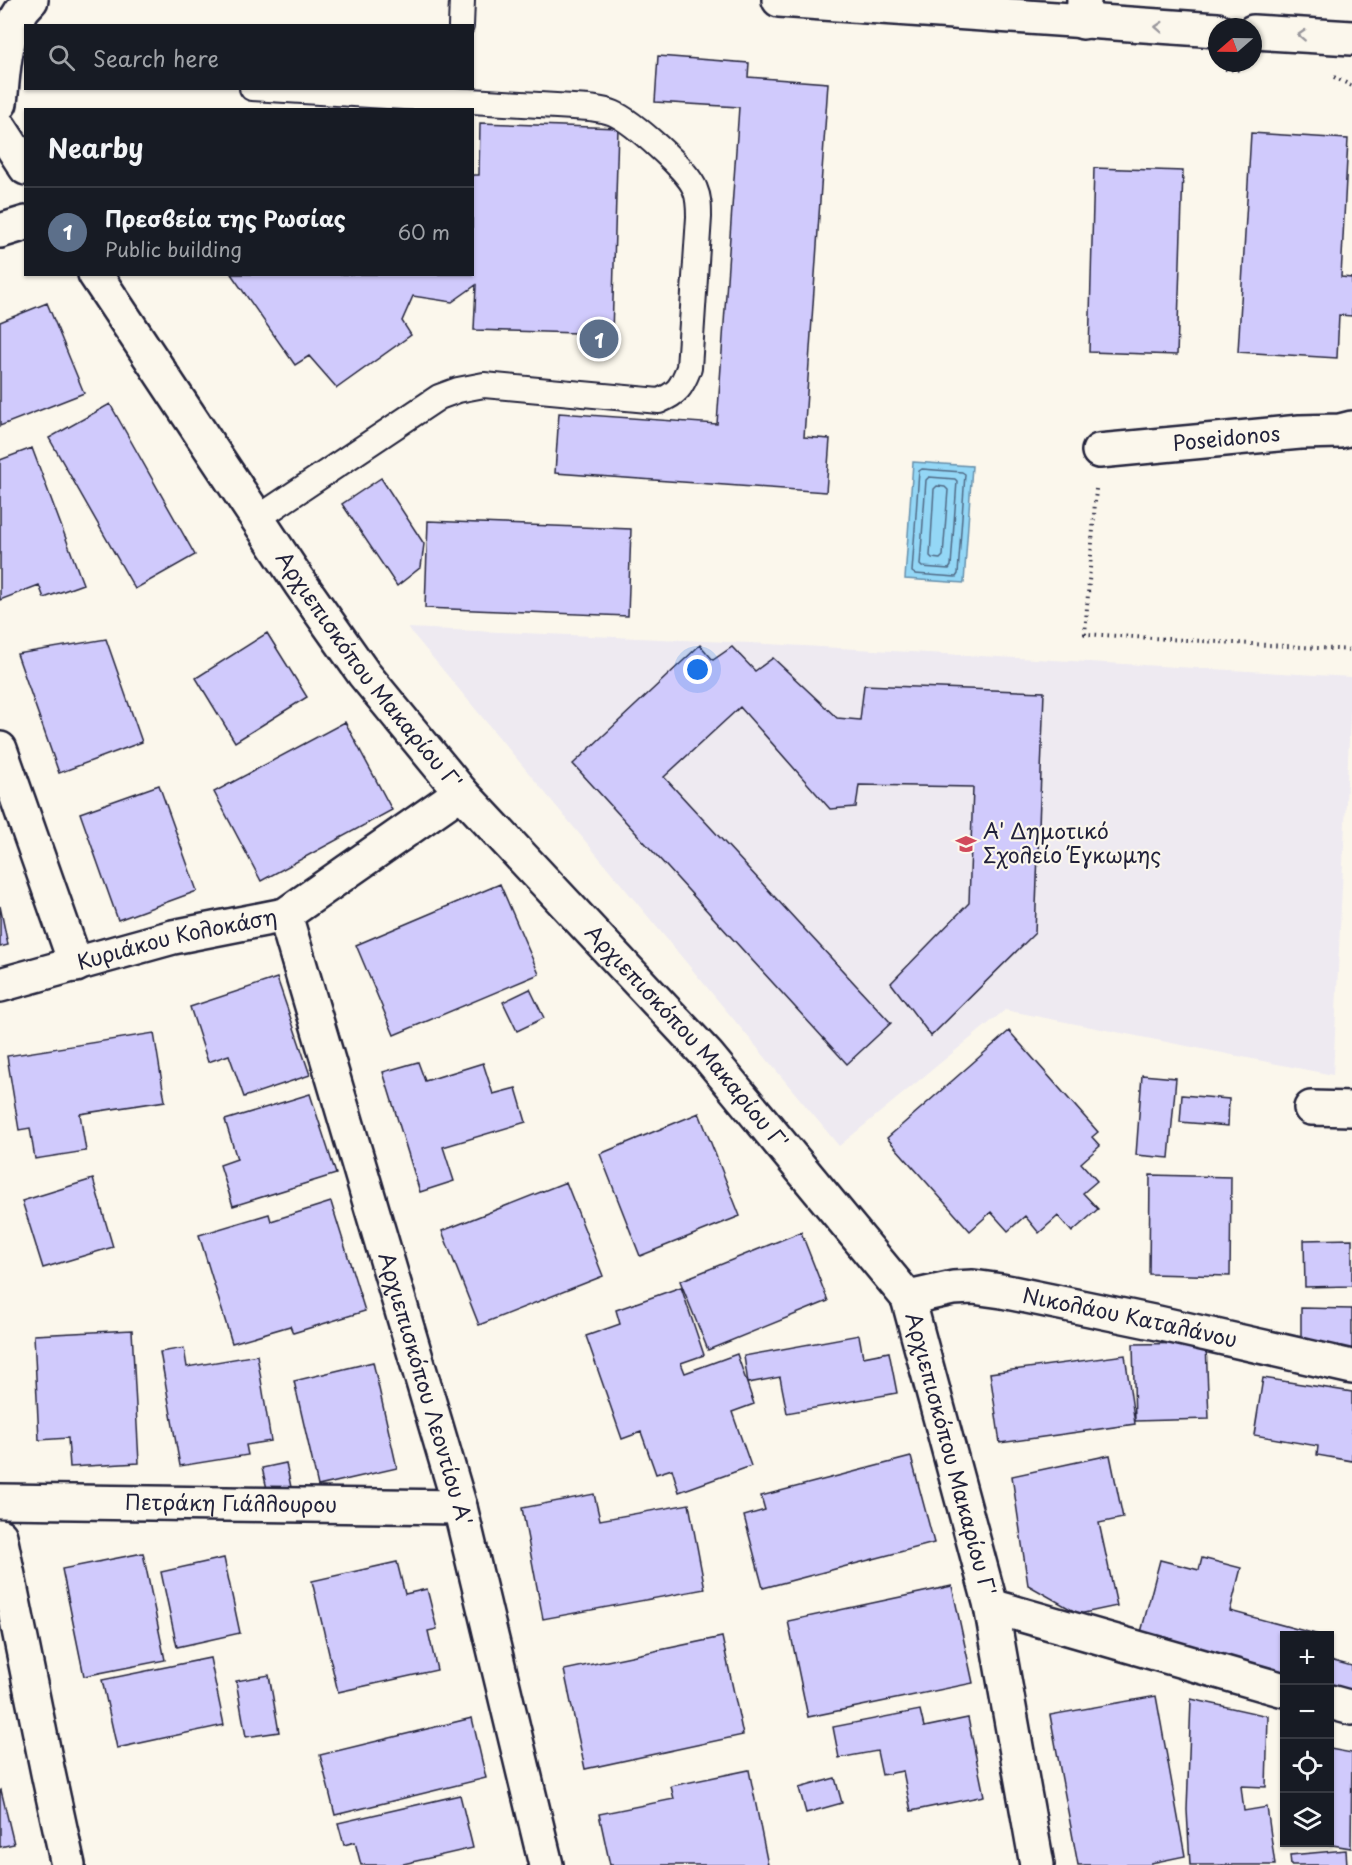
<!DOCTYPE html>
<html lang="en">
<head>
<meta charset="utf-8">
<style>
	:root { --surface:#171b24; --page:#242831; --text:#f1f3f6; --muted:#9ea1a6; --line:#363941; --accent:#0f766e }
	body { margin:0; font-family:"Playpen Sans",sans-serif; background:var(--page); color:var(--text) }
	.controls { position:absolute; right:18px; bottom:18px; display:grid; overflow:hidden; border-radius:0px; box-shadow:0 2px 4px #0004 }
	.controls button { width:54px; height:54px; display:grid; place-items:center; padding:0; border:0; border-bottom:2px solid var(--line); background:var(--surface); color:var(--text); font:30px sans-serif }
	.compass { position:absolute; left:1208px; top:18px; width:54px; height:54px; border-radius:50%; background:var(--surface); box-shadow:0 2px 4px #0004; rotate:250deg }
	.you { position:absolute; left:698px; top:670px; width:21px; height:21px; margin:-15px; border:4px solid #fff; border-radius:50%; background:#1a73e8; box-shadow:0 0 0 9px #1a73e833 }
	.badge { display:grid; place-items:center; width:39px; height:39px; border-radius:50%; background:var(--accent); color:#fff; font-size:20px; font-weight:700 }
	.pin { position:absolute; translate:-50% -50%; border:3px solid #fff; box-shadow:0 2px 6px #0006 }
	.list { margin:0; padding:0; list-style:none }
	h2 { display:flex; justify-content:space-between; align-items:center; height:78px; margin:0; padding:0 24px; font-size:26px }
	h2 small { font-size:20px; font-weight:400; color:var(--muted) }
	.list li { display:grid; grid-template-columns:39px 1fr auto; gap:18px; align-items:center; box-sizing:border-box; height:90px; padding:0 24px; border-top:2px solid var(--line) }
	.list b { display:block; font-size:22px; white-space:nowrap }
	.list p { margin:0; font-size:20px; white-space:nowrap; color:var(--muted) }
	.list em { font-size:20px; font-style:normal; color:var(--muted) }
	.icon { flex:none; width:33px; height:33px; fill:none; stroke:currentColor; stroke-width:2; stroke-linecap:round; stroke-linejoin:round }
	.map { position:relative; flex:none; width:1352px; height:1865px; overflow:hidden }
	.search { position:absolute; background:var(--surface); box-shadow:0 2px 4px #0004; left:24px; top:24px; width:450px; height:66px; display:flex; align-items:center; gap:15px; box-sizing:border-box; padding:0 21px; border-radius:0px; color:var(--muted); font-size:22px }
	.panel { position:absolute; background:var(--surface); box-shadow:0 2px 4px #0004; left:24px; top:108px; width:450px; height:168px; border-radius:0px }
	.map>svg:first-child { display:block }
	.built { fill:#eeeaf1 }
	.water { fill:#94d7f6; stroke:#668fab; stroke-width:1.5 }
	.lines { fill:none; stroke-linecap:round; stroke-linejoin:round }
	.shore { stroke:#506a86; stroke-width:1.5 }
	.building { fill:#d0cafc; stroke:#22223b; stroke-width:1.5 }
	.service-casing { stroke:#22223b; stroke-width:28 }
	.minor-casing { stroke:#22223b; stroke-width:38 }
	.tertiary-casing { stroke:#22223b; stroke-width:38 }
	.secondary-casing { stroke:#22223b; stroke-width:38 }
	.path { stroke:#22223b; stroke-width:4; stroke-dasharray:1.5 4.5; stroke-linecap:butt }
	.service { stroke:#fbf7ec; stroke-width:24 }
	.minor { stroke:#fbf7ec; stroke-width:33 }
	.tertiary { stroke:#fbf7ec; stroke-width:33 }
	.secondary { stroke:#fbf7ec; stroke-width:33 }
	.oneway { stroke:#99979c }
	.labels { text-anchor:middle; stroke-width:4.5; stroke-linejoin:round; paint-order:stroke }
	.street-label { font-size:21px; fill:#22223b; stroke:#fbf7ec }
	.poi-label { font-size:21px; fill:#22223b; stroke:#fbf7ec; text-anchor:start }
</style>
</head>
<body>
<div class="map">
<svg width="1352" height="1865" viewBox="0 0 1352 1865">
	<rect width="100%" height="100%" fill="#fbf7ec"/>
	<filter id="ink" filterUnits="userSpaceOnUse"><feTurbulence type="fractalNoise" baseFrequency=".0167" numOctaves="2"/><feDisplacementMap in="SourceGraphic" scale="12" xChannelSelector="R" yChannelSelector="G"/><feConvolveMatrix kernelMatrix="1 2 1 2 8 2 1 2 1" color-interpolation-filters="sRGB"/></filter>
	<g filter="url(#ink)">
		<path class="built" d="M408,628L751,643L1352,677L1333,1075L1005,1010L839,1146Z"/>
		<path class="water" d="M913,462L972,466L964,583L905,579Z"/>
		<g class="lines">
			<path class="shore" d="M922,469L962,472L965,474L958,574L956,577L915,574L912,572L919,471Z
				M929,477L955,479L957,481L951,566L949,569L922,567L920,565L926,480Z
				M937,486L945,487L948,490L943,556L940,559L932,558L930,556L934,489Z"/>
		</g>
		<path class="building" d="M658,56L749,63L748,77L828,83L804,437L830,439L826,492L555,473L559,413L717,424L739,107L655,102Z
			M480,123L618,128L612,334L474,330L476,285L452,302L413,296L402,321L411,335L337,388L309,356L295,365L231,274H472V175H479Z
			M1251,133L1348,139L1341,277L1352,278V316L1339,315L1337,358L1238,352Z
			M1094,168L1183,171L1177,355L1089,352Z
			M47,303L84,393L0,426V322Z
			M110,404L195,555L135,589L49,438Z
			M32,448L83,584L44,598L39,585L0,600V460Z
			M381,478L424,544L421,567L397,586L342,504Z
			M428,521L631,529L628,616L425,608Z
			M267,633L307,697L235,742L196,678Z
			M106,639L142,742L59,773L17,654Z
			M700,645L713,660L732,647L755,671L773,658L837,718L860,720L864,685L1044,692L1035,933L931,1036L891,983L969,903L973,787L859,785L856,807L830,809L740,707L664,777L891,1023L847,1064L573,764Z
			M345,722L392,810L261,881L214,792Z
			M159,785L197,891L118,920L80,813Z
			M500,884L539,974L394,1035L356,945Z
			M0,906L8,945L0,947Z
			M277,978L310,1075L244,1097L229,1055L208,1062L190,1007Z
			M530,989L544,1018L517,1031L503,1002Z
			M1009,1031L1098,1132L1092,1137L1100,1146L1081,1163L1097,1181L1083,1193L1098,1209L1072,1232L1058,1216L1039,1233L1025,1216L1008,1231L991,1212L970,1231L887,1138Z
			M154,1033L165,1101L80,1114L86,1151L35,1159L30,1128L19,1130L7,1056Z
			M418,1062L425,1081L483,1063L493,1094L516,1088L526,1122L443,1147L454,1181L420,1192L383,1072Z
			M1142,1075L1176,1078L1169,1158L1136,1155Z
			M310,1094L336,1174L233,1206L220,1165L237,1159L225,1120Z
			M1182,1095L1229,1099L1228,1126L1180,1122Z
			M699,1113L740,1216L640,1256L600,1154Z
			M1150,1175L1231,1177L1230,1276L1149,1274Z
			M93,1179L113,1247L43,1268L22,1201Z
			M566,1182L603,1276L479,1325L442,1231Z
			M331,1202L365,1311L293,1333L290,1326L232,1343L199,1235L269,1214L271,1221Z
			M801,1232L828,1301L708,1350L680,1281Z
			M1352,1239V1286L1305,1287L1304,1240Z
			M681,1287L704,1355L681,1363L685,1373L737,1354L754,1404L732,1412L751,1466L679,1492L672,1469L656,1474L641,1432L622,1439L586,1336L620,1324L616,1310Z
			M1301,1308L1352,1309V1357L1301,1347Z
			M132,1330L139,1463L70,1467L68,1438L39,1440L34,1335Z
			M859,1335L863,1357L889,1352L897,1393L787,1413L780,1377L748,1383L744,1356Z
			M1206,1343L1209,1419L1135,1421L1133,1344Z
			M184,1348L187,1367L257,1355L271,1441L246,1445L248,1455L180,1466L160,1352Z
			M1125,1355L1135,1424L1000,1443L990,1373Z
			M373,1362L397,1468L318,1486L294,1381Z
			M1263,1378L1352,1392V1461L1317,1455L1318,1446L1254,1435Z
			M1110,1455L1123,1518L1099,1523L1117,1606L1079,1614L1028,1585L1012,1476Z
			M911,1457L934,1543L763,1588L744,1516L765,1510L761,1496Z
			M286,1463L292,1492L269,1497L262,1468Z
			M594,1494L600,1520L689,1504L705,1589L543,1619L522,1508Z
			M143,1553L165,1660L84,1676L62,1569Z
			M224,1558L240,1633L177,1647L161,1572Z
			M1202,1558L1241,1568L1230,1611L1323,1636H1284V1679L1139,1640L1160,1560L1199,1570Z
			M397,1562L405,1594L427,1589L437,1629L428,1631L437,1670L338,1692L312,1581Z
			M952,1586L973,1683L808,1717L788,1621Z
			M722,1637L743,1735L585,1769L564,1670Z
			M210,1658L224,1725L117,1748L102,1680Z
			M1330,1660L1352,1666V1697L1330,1691Z
			M269,1675L279,1732L246,1737L236,1681Z
			M1156,1696L1185,1856L1151,1863L1152,1865H1078L1050,1715Z
			M1191,1699L1268,1716L1266,1787L1241,1786L1244,1811L1267,1807L1275,1865H1190L1187,1810Z
			M920,1710L924,1727L968,1718L984,1796L911,1811L903,1771L882,1775L877,1751L839,1758L833,1727Z
			M472,1718L486,1778L335,1815L320,1755Z
			M1330,1749L1352,1753L1351,1848L1314,1842H1330Z
			M749,1770L768,1865H610L599,1814L674,1799L671,1786Z
			M835,1778L842,1803L806,1813L799,1788Z
			M1,1790L14,1844L0,1847V1791Z
			M460,1795L473,1848L399,1865H361L355,1842L344,1845L338,1823Z
			M1346,1850L1347,1865H1291L1290,1855Z"/>
		<g class="lines">
			<g class="service-casing">
				<path id="service" d="M461,26L462,0
					M252,88L590,108C597,109 606,110 613,113C632,121 688,170 695,189C699,198 699,207 699,217L689,368C681,388 678,393 659,401L484,385L458,390L439,397L258,518"/>
			</g>
			<g class="minor-casing">
				<g id="minor">
					<path d="M1083,22L1084,0"/>
					<path d="M0,231L26,223"/>
					<path id="s1" d="M1099,451L1300,432L1340,431L1352,428"/>
					<path d="M0,749L76,965"/>
					<path id="s2" d="M285,915L460,1507L546,1865"/>
					<path id="s3" d="M0,985L173,937L285,915L461,792"/>
					<path d="M1311,1108L1352,1109"/>
					<path id="s4" d="M908,1298L953,1288L973,1287L1002,1291L1158,1323L1352,1367"/>
					<path id="s5" d="M0,1501L460,1507"/>
					<path d="M0,1536L48,1773L68,1865"/>
					<path d="M1330,1702L1352,1708"/>
					<path d="M1037,1865L991,1606L1284,1690"/>
				</g>
			</g>
			<g class="tertiary-casing">
				<g id="tertiary">
					<path d="M0,128L26,168"/>
					<path id="s6" d="M95,274L300,583L364,674L461,792L708,1056L908,1298L991,1606"/>
				</g>
			</g>
			<g class="secondary-casing">
				<path id="secondary" d="M779,0L1217,30
					M1253,32L1352,38
					M0,103C4,68 3,26 31,0"/>
			</g>
			<path class="path" d="M1225,69L1242,70
				M1334,77L1352,86
				M1096,489L1085,634L1352,650"/>
			<use href="#service" class="service"/>
			<use href="#minor" class="minor"/>
			<use href="#tertiary" class="tertiary"/>
			<use href="#secondary" class="secondary"/>
		</g>
		<defs><path id="oneway-chevron" d="M-2-3.5L2.5 0L-2 3.5" fill="none" stroke-width="1.6" stroke-linecap="round" stroke-linejoin="round" transform="scale(1.5)"/></defs>
		<g class="oneway">
			<use href="#oneway-chevron" transform="translate(1159 27) rotate(-177)"/>
			<use href="#oneway-chevron" transform="translate(1302 35) rotate(-177)"/>
		</g>
	</g>
	<defs>
		<g id="school-bare" transform="scale(1.62)"><path d="M0-5L7-2L0 1L-7-2ZM-4 1L0 2.5L4 1V4Q0 6-4 4Z" fill="#d1495b" stroke="#fbf7ec" stroke-width="2.5" paint-order="stroke"/></g>
	</defs>
	<g fill-rule="evenodd">
		<use href="#school-bare" x="966" y="844"/>
	</g>
	<g class="labels">
		<g class="street-label">
			<text dy="7" stroke="none"><textPath href="#s1" startOffset="128">Poseidonos</textPath></text>
			<text dy="7" stroke="none"><textPath href="#s6" startOffset="482">Αρχιεπισκόπου Μακαρίου Γ'</textPath></text>
			<text dy="7" stroke="none"><textPath href="#s3" startOffset="183">Κυριάκου Κολοκάση</textPath></text>
			<text dy="7" stroke="none"><textPath href="#s6" startOffset="968">Αρχιεπισκόπου Μακαρίου Γ'</textPath></text>
			<text dy="7" stroke="none"><textPath href="#s4" startOffset="226">Νικολάου Καταλάνου</textPath></text>
			<text dy="7" stroke="none"><textPath href="#s2" startOffset="494">Αρχιεπισκόπου Λεοντίου Α'</textPath></text>
			<text dy="7" stroke="none"><textPath href="#s6" startOffset="1472">Αρχιεπισκόπου Μακαρίου Γ'</textPath></text>
			<text dy="7" stroke="none"><textPath href="#s5" startOffset="231">Πετράκη Γιάλλουρου</textPath></text>
		</g>
		<g class="poi-label">
			<text x="983" y="839">Α' Δημοτικό<tspan x="983" dy="24">Σχολείο Έγκωμης</tspan></text>
		</g>
	</g>
</svg>
<div class="controls">
<button>+</button>
<button>−</button>
<button><svg class="icon" aria-label="locate" viewBox="0 0 24 24"><circle cx="12" cy="12" r="6"/><path d="M12 2v4M12 18v4M2 12h4M18 12h4"/></svg></button>
<button><svg class="icon" aria-label="layers" viewBox="0 0 24 24"><path d="M12 4l9 5-9 5-9-5zM3 14l9 5 9-5"/></svg></button>
</div>
<svg class="compass" viewBox="-18 -18 36 36"><path d="M0-13l5 13h-10z" fill="#e53935"/><path d="M0 13l5-13h-10z" fill="#9ea1a6"/></svg>
<div class="you"></div>
<div class="pin badge" style="left:599px;top:339px;background:#5c6f8a">1</div>
<div class="search"><svg class="icon" aria-label="search" viewBox="0 0 24 24"><circle cx="10" cy="10" r="6"/><path d="M15 15l6 6"/></svg>Search here</div>
<section class="panel">
<h2>Nearby<small></small></h2>
<ul class="list">
<li><span class="badge" style="background:#5c6f8a">1</span><div><b>Πρεσβεία της Ρωσίας</b><p>Public building</p></div><em>60 m</em></li>
</ul>
</section>
</div>
</body>
</html>
